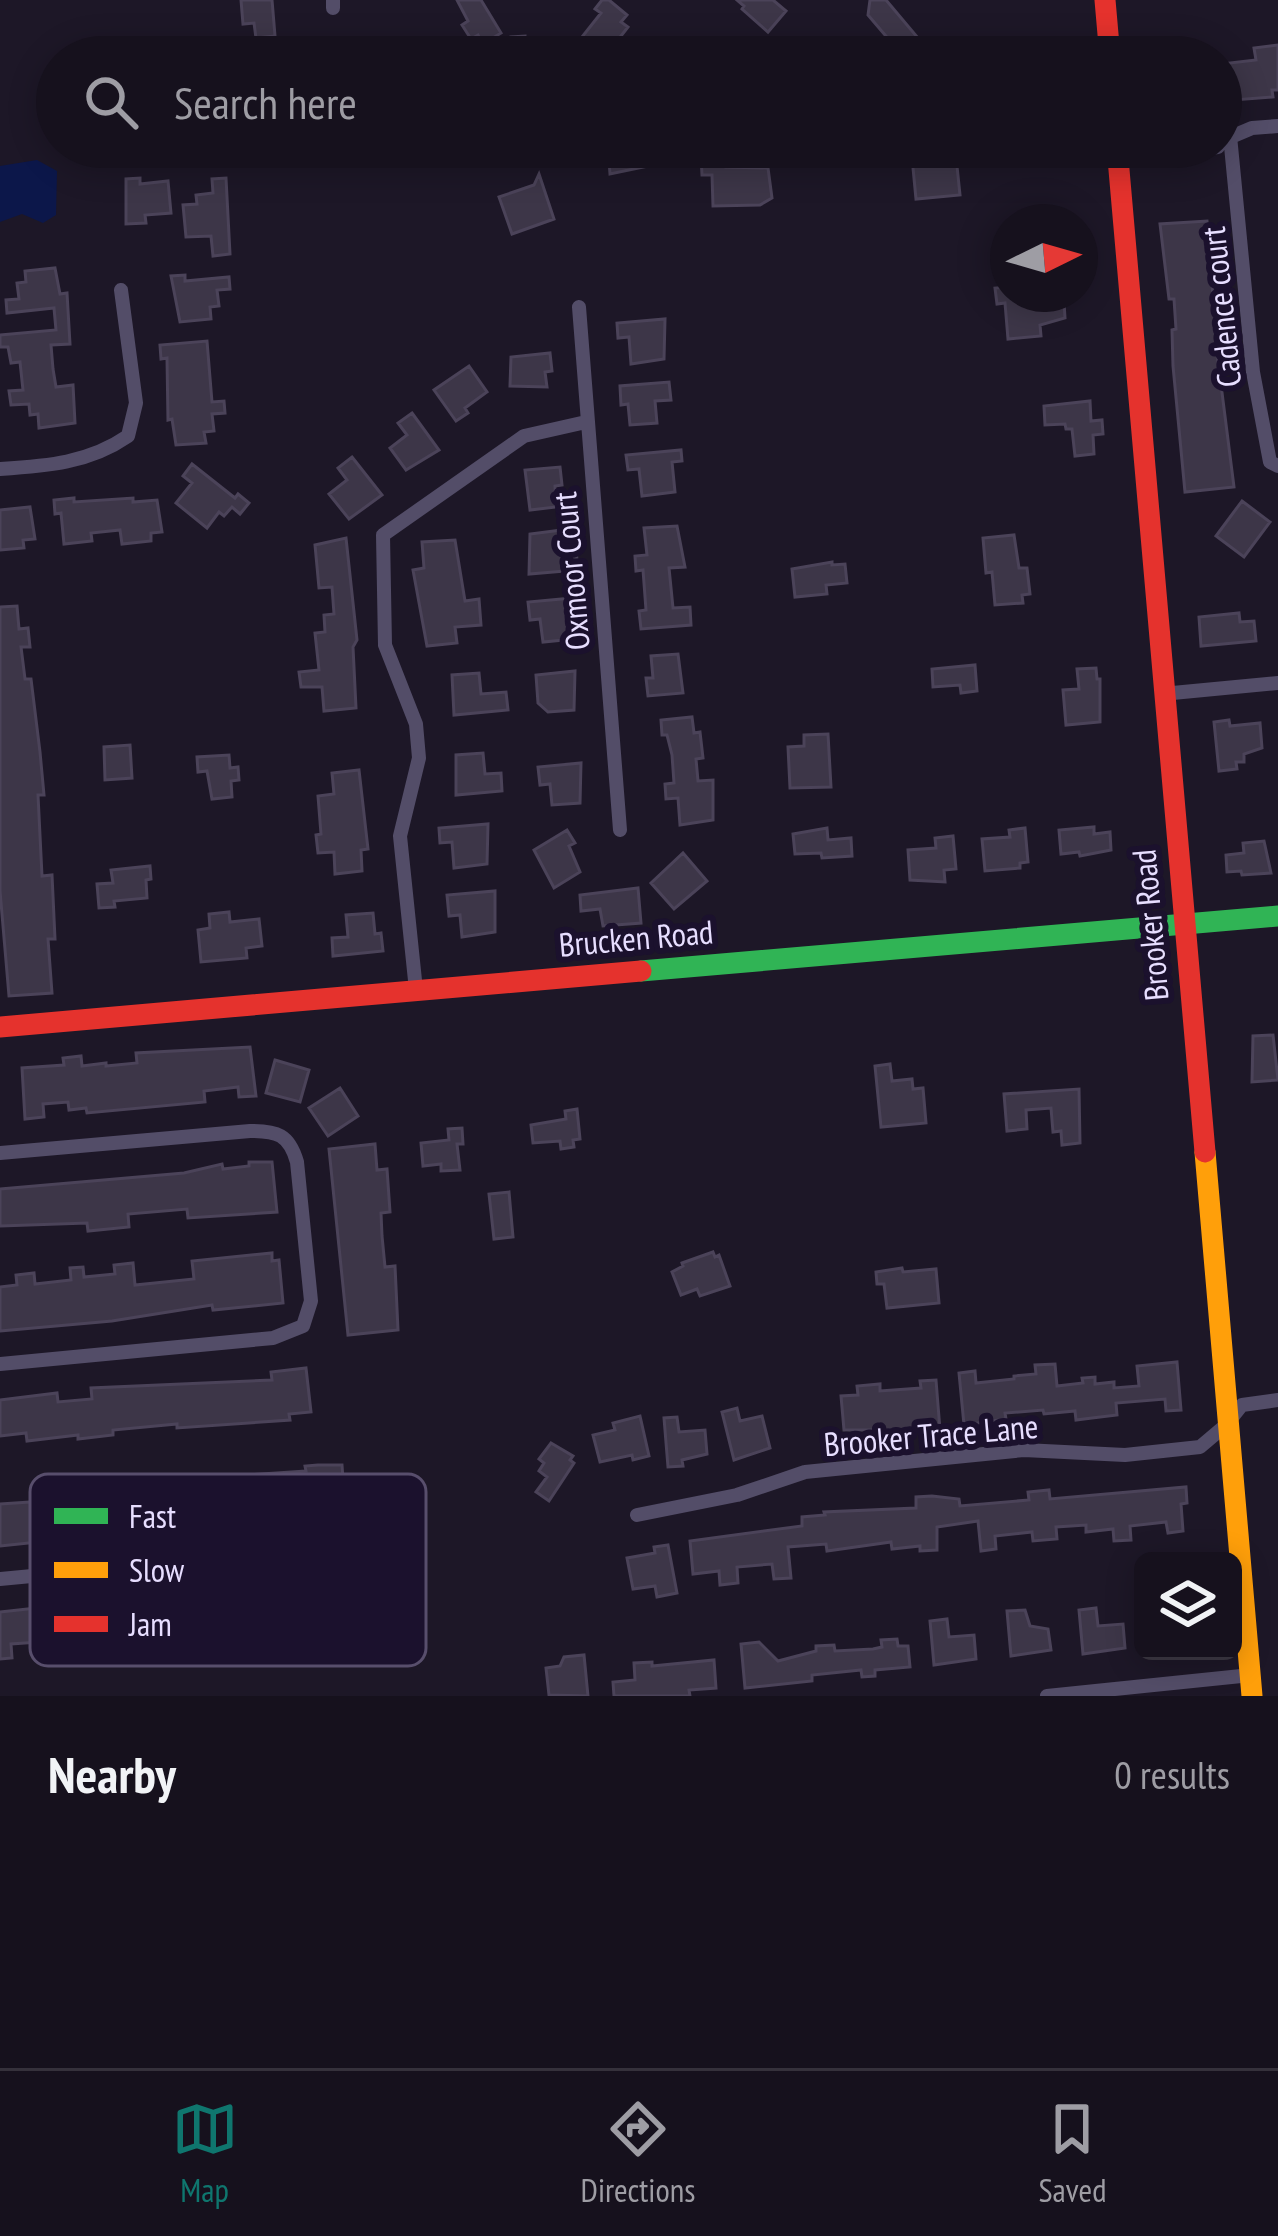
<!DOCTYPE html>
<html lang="en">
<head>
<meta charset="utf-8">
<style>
	:root { --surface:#16111d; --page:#231f2a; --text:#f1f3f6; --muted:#9e9da4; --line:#35313b; --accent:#0f766e }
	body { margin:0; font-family:"PT Sans Narrow",sans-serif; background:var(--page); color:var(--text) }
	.controls { position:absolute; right:36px; bottom:36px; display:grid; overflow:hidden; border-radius:18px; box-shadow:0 6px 30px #0003 }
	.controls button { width:108px; height:108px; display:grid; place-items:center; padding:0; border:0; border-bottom:3px solid var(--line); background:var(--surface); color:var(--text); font:60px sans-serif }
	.compass { position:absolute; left:990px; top:204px; width:108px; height:108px; border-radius:50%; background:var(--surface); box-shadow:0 6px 30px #0003; rotate:85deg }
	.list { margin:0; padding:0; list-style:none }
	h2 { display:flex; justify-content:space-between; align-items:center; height:156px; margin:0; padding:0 48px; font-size:51px }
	h2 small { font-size:39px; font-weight:400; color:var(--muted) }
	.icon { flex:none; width:66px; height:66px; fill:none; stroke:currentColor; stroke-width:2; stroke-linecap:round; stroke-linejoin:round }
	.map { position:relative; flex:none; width:1278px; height:1696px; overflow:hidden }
	.search { position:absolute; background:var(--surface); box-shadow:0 6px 30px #0003; left:36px; right:36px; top:36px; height:132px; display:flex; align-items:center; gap:30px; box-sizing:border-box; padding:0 42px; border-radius:66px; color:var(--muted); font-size:45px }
	.sheet { height:372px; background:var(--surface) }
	nav { display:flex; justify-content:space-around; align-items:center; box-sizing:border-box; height:168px; border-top:3px solid var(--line); background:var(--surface); font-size:33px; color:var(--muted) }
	nav a { display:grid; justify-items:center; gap:6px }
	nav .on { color:var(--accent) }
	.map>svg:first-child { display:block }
	.water { fill:#0c174a }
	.building { fill:#3d3648; stroke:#4b4359; stroke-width:3 }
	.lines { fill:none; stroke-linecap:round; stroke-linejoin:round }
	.street { stroke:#534d68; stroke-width:14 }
	.fast { stroke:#30b455; stroke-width:21 }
	.slow { stroke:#ff9f0a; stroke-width:21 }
	.jam { stroke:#e5322d; stroke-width:21 }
	.labels { text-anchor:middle; stroke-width:12; stroke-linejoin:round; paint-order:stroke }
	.street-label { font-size:33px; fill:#e7deff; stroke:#1b112d }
	.key { fill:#1b112d; stroke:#584e6c; stroke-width:3 }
	.key-label { font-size:33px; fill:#e7deff }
</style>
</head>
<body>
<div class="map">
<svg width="1278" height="1696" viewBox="0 0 1278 1696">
	<rect width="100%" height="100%" fill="#1d1727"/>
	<path class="water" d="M37,160L57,171L56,215L43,223L22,214L0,222V166Z"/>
	<path class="building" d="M241,0H272L275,36L256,38L254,23L243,24Z
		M457,0H481L501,33L483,44L478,35L471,39L462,25L468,21Z
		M602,0H609L627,15L621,22L628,27L610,50L604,45L595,56L578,42L601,13L595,9Z
		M737,0H773L786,11L768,32L742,9L744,6Z
		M870,0H886L918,38L904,49L895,38L891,42L868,15Z
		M525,36V43L559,40L561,57H512L511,37Z
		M1278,45V90H1272L1273,97L1221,101V64L1256,60L1254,48Z
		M608,147H646L648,166L610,174Z
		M911,147H955L960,195L916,199Z
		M717,155V159H726V167L768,168L772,198L760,205L713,206L712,175H702L701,156Z
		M539,174L554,219L512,234L499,197L534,185Z
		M140,178V184L168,181L171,213L145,215L146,223L126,224V179Z
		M226,178L230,254L213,256L211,236L186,237L183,205L197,204L196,195L213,193L212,179Z
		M1207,221L1218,361L1234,487L1185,492L1173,366L1172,330L1176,329L1174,299H1169L1160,224Z
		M55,268L60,294L67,293L70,344L51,345L53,369L56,387L73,385L75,423L39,428L38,414L30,415L29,404L11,405L9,391L23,390L20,362L11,363L8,347H0V335L56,330L54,308L7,313L6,300L19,299L17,283L26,282L25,271Z
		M185,275V281L229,277L230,289L217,290L219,306L210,307L211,319L180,322L171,276Z
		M1008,287V294H1037V299L1049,298L1050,303L1064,302L1065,318L1040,325L1041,336L1008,339L1005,303L997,304L995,288Z
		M665,319L664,359L631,364L629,337L618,338L617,323Z
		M207,341L212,402L224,401L225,413L212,414L214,431L204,432L206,443L176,445L172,419L168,420L167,358L161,359L160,345Z
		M550,353L552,371L545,372L547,387L510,386L511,357Z
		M469,366L487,392L465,408L468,413L456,421L434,390Z
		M669,382L671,400L655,401L657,423L630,425L628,404L621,405L620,386Z
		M1090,401L1091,421L1102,420L1103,434L1093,435L1094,454L1075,456L1072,429H1066L1065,424L1045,425L1044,406Z
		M412,413L439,450L406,470L390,448L407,435L398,423Z
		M681,450L682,461L672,462L675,492L642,496L639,469L628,470L626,455Z
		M352,457L382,495L349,519L329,494L347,480L338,468Z
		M192,464L235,498L238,494L249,503L240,514L232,507L224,516L219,512L207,528L176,503L192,483L183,476Z
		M560,467L562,485L555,486L556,507L530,510L525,470Z
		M74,498V502L133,498V502L157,500L162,532L151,533V541L122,544L120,530L91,533L92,541L64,544L61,513L55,514L54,500Z
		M1242,501L1270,522L1244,557L1216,536Z
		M30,507L35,539L23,540L24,548L0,550V510Z
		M677,526L685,567L669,568L673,608L690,607L691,625L641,629L639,611L646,610L643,570L636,571L635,556L647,555L644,528Z
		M562,530L564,551L576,550L578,570L529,574L530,534Z
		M1014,535L1019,568H1027L1030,594L1022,595L1023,603L995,605L992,572L986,573L983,538Z
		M346,538L357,640L353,647L356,708L324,711L322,687H301L299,672L319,670L315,633L325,632L324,615L334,614L332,587L319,588L315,545Z
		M455,540L465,601L479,599L481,625L455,627L457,643L427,646L413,570L424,568L422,542Z
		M832,562V565L845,564L847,583L826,585L827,594L795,597L792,569Z
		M573,598L575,639L543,642L540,619L530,620L528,602Z
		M17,606L19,629L28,628L30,647H21L25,679H31L40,752L44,795H38L42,876L52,875L55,939H48L52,993L9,996L0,891V607Z
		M1239,613L1240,622L1254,621L1256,641L1201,646L1199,617Z
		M678,654L683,693L648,696L646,678H653L651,656Z
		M975,665L977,691L961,693L960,685L933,687L932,669Z
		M1096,668L1097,679H1100V722L1066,725L1063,690L1079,689L1077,669Z
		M575,671L574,710L548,712L538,703L536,675Z
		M479,673L481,694L506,692L508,710L454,715L452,675Z
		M692,717L694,733L700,732L703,758L696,759L698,781L713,780V820L680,825L678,798L666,799L665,784L674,783L672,755L667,735H662L661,720Z
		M1229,720L1230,726L1260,723L1262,748L1244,754V762H1236L1237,769L1219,771L1214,722Z
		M828,734L831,787L790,788L788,747L804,746V735Z
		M130,745L132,778L105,780L104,747Z
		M483,753L485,774L501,773L502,791L456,795V755Z
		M229,755L230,768L238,767L239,780L231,781L232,797L212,799L207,771L198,772L197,757Z
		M581,763L580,803L552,805L550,784L540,785L538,767Z
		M359,770L368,849L361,850L362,871L335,874L334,852L318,853L316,835L321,834L318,796L334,794L332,773Z
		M488,824L487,864L454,868L452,842L440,843L439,828Z
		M1094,827V834L1110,832L1111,850L1080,856L1079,852L1061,854L1059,830Z
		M827,828L828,840L851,838L852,856L822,858L821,853L795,854L793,834Z
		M1025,828L1028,862L1020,863V868L985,871L982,839L1010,837L1009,830Z
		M567,830L575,843L569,846L580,872L554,888L534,850Z
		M953,836L956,869L944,870L945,882L910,880L908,850L936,848L935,838Z
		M1264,841L1271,873L1242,875L1241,871L1227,872L1226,855L1244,853L1243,843Z
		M683,853L707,881L674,909L651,883Z
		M150,866L151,879L146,880L147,898L114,901L115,907L99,908L97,884L113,883L111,870Z
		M638,888L641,923L603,926L600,909L581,911L580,895Z
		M495,891V932L462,937L460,915L449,916L447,895Z
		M229,912L230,922L259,919L262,946L246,948L247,958L201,962L198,930L210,928L209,914Z
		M373,913L375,934L381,933L383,951L333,956L332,938L348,937L346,915Z
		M1273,1035L1278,1080L1252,1082L1253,1036Z
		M250,1047L256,1096L239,1097L238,1087L204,1091L205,1102L87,1113L86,1108L69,1110L68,1102L43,1104L44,1117L25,1119L22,1068L64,1065L63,1058L81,1056L82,1066L106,1063V1066L137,1063L136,1053Z
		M275,1060L309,1070L300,1102L266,1093Z
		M890,1064L892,1081L912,1079L913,1089L923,1088L926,1123L881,1127L875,1066Z
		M340,1088L358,1116L328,1136L309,1108Z
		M1079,1089L1080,1143L1062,1145L1061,1131L1053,1132L1051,1108L1026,1110L1027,1129L1007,1131L1004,1094Z
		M577,1109L580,1139L573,1140L574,1147L561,1149L560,1141L533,1143L531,1125L566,1119L565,1111Z
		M462,1128L463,1144H457L460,1170L441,1171V1164L423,1166L421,1143L449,1140L448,1129Z
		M375,1144L377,1170L387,1169L390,1212L381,1213L382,1236L385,1267L395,1266L398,1330L348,1335L329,1149Z
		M249,1162H272L277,1212L188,1218L187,1209L128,1214L129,1227L88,1231L87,1223L0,1226V1189L184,1173L222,1164L223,1169L249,1166Z
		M509,1192L513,1237L494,1239L489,1194Z
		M713,1252L715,1257L719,1255L730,1286L700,1296L697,1289L681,1295L672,1272L683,1266L682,1263Z
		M272,1253V1261L279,1260L283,1303L213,1310L212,1305L112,1321L0,1331V1287L17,1285L16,1275L34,1273L35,1284L71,1280L70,1268L83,1267L84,1277L115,1274L114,1265L133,1263L135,1285L194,1279L192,1261Z
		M902,1268L903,1272L936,1269L939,1303L887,1308L884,1284H877L876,1272Z
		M1177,1362L1181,1410L1166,1411L1165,1399L1116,1403L1117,1415L1092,1418L1076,1420L1075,1411L1044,1414L1043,1410L1005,1413L1006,1419L964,1425L959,1373L975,1371L976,1383L1014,1379V1376L1036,1374L1035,1365L1055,1364L1057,1386L1083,1383L1082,1378L1095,1377V1384L1114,1382V1388L1139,1386L1137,1366Z
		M306,1368L311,1412L289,1414L290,1420L177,1428V1424L113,1430V1435L78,1439V1435L27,1441L26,1433L0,1436V1400L57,1393L58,1402L92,1399L91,1388L272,1380L271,1372Z
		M936,1380L940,1430H844L841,1396L858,1395L857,1386L880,1384V1391L921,1388L920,1381Z
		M737,1408L740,1421L762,1416L770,1448L734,1460L722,1412Z
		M640,1416L649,1456L633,1460L632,1455L600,1462L593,1435L615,1430L613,1423Z
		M677,1417L679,1432L705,1430L707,1454L682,1460L683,1466L668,1467L664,1418Z
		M551,1443L573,1456L570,1460L574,1463L549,1501L536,1492L547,1477L539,1471L544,1463L539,1459Z
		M318,1465H342L344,1495L324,1502L325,1511L310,1512L309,1501L283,1503L284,1508L274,1509L275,1517L190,1522L191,1528L176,1529L175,1517L133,1519V1524L123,1525L124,1533L0,1546V1504L45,1501V1494L151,1487L150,1484L174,1479L186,1478L187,1487L219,1484L218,1477L306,1471L305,1466Z
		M1186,1487L1187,1503L1181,1504L1183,1531L1168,1533L1166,1522L1130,1526L1131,1540L1114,1541L1113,1529L1086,1532V1525L1056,1527L1057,1539L1033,1541L1032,1532L995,1536L996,1549L981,1551L978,1521L937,1527V1550L920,1551V1546L892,1549L891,1542L827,1551L826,1544L788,1547L791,1578L774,1579L772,1564L737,1567L738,1583L720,1585L719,1571L693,1574L690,1541L802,1526V1517L825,1515L824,1512L916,1508V1497L932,1496L959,1499L960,1506L1029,1500L1028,1492L1049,1490L1050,1499Z
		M668,1545L677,1593L657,1597L655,1586L633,1589L627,1558L655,1553L654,1547Z
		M249,1586L250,1598L272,1601L274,1631L238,1637H186L117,1643L40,1653L39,1642L11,1644L12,1658L0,1659V1612L92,1602L93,1611L106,1609V1614L132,1612V1608H139V1603L152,1602L151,1593L167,1592L168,1609L191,1607V1602L201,1601L200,1593Z
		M1096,1608L1098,1626L1123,1624L1125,1648L1083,1654L1079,1610Z
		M1025,1610L1030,1626L1048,1629L1051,1650L1011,1656L1007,1611Z
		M947,1619L949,1637L974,1635L976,1659L934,1665L930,1621Z
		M897,1639L898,1646H908L910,1667L875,1670V1676L862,1677L861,1670L812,1675V1681L745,1688L741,1644L759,1642L778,1661L816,1651V1646L834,1645L835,1651L873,1649L882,1647L881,1640Z
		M584,1655L588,1696L549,1695L546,1668L560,1666L564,1657Z
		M714,1660L716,1688L689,1690L690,1696H614L613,1682L635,1680L634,1663L652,1662V1666Z"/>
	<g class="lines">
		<path class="street" d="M333,0V8
			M1230,136L1253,372L1270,462L1278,466
			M1226,139L1252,128L1278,126
			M1119,160L1218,147
			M579,307L620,830
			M0,469C47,466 89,463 128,436L136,403L121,290
			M1162,694L1278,683
			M416,990L400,836L419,758L416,724L385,645L383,535L524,436L586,422
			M0,1153L250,1131C277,1131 289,1134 297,1162L311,1301L303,1326L273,1338L0,1364
			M637,1515L737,1495L805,1472L1024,1450L1125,1455L1200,1447L1226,1425L1242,1405L1278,1400
			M291 1566a22 22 0 1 1 44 0a22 22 0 1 1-44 0Z
			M0,1579L274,1553L293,1556
			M1047,1696L1251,1675"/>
		<path class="fast" d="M641,971L1278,916"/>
		<path class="slow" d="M1205,1152L1252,1696"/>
		<path class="jam" d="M1105,0L1110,57
			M1117,147L1205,1152
			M0,1027L641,971"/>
	</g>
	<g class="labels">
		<g class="street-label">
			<text transform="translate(1221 307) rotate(-96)" y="12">Cadence court</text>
			<text transform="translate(571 571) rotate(-95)" y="12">Oxmoor Court</text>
			<text transform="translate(1150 925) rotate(-95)" y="12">Brooker Road</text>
			<text transform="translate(636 938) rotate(-5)" y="12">Brucken Road</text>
			<text transform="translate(931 1435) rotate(-5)" y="12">Brooker Trace Lane</text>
		</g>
	</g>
	<rect x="30" y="1474" width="396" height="192" rx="18" class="key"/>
	<rect x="54" y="1508" width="54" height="16" fill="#30b455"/>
	<rect x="54" y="1562" width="54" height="16" fill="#ff9f0a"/>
	<rect x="54" y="1616" width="54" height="16" fill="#e5322d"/>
	<g class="key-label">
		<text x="129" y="1528">Fast</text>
		<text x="129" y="1582">Slow</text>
		<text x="129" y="1636">Jam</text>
	</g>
</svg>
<div class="controls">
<button><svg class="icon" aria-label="layers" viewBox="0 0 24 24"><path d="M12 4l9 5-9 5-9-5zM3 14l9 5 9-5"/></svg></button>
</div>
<svg class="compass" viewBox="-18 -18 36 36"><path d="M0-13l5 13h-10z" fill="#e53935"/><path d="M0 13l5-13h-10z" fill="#9e9da4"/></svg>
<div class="search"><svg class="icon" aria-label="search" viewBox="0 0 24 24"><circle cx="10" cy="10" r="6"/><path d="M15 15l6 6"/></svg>Search here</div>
</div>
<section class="sheet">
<h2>Nearby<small>0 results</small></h2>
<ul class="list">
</ul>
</section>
<nav>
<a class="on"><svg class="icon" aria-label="map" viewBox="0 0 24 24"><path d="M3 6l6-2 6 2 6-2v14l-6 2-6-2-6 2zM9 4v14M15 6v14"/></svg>Map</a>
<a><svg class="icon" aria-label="directions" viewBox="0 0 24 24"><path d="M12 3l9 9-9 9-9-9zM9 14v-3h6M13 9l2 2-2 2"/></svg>Directions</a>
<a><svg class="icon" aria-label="saved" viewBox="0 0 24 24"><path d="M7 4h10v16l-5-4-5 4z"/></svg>Saved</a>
</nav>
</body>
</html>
